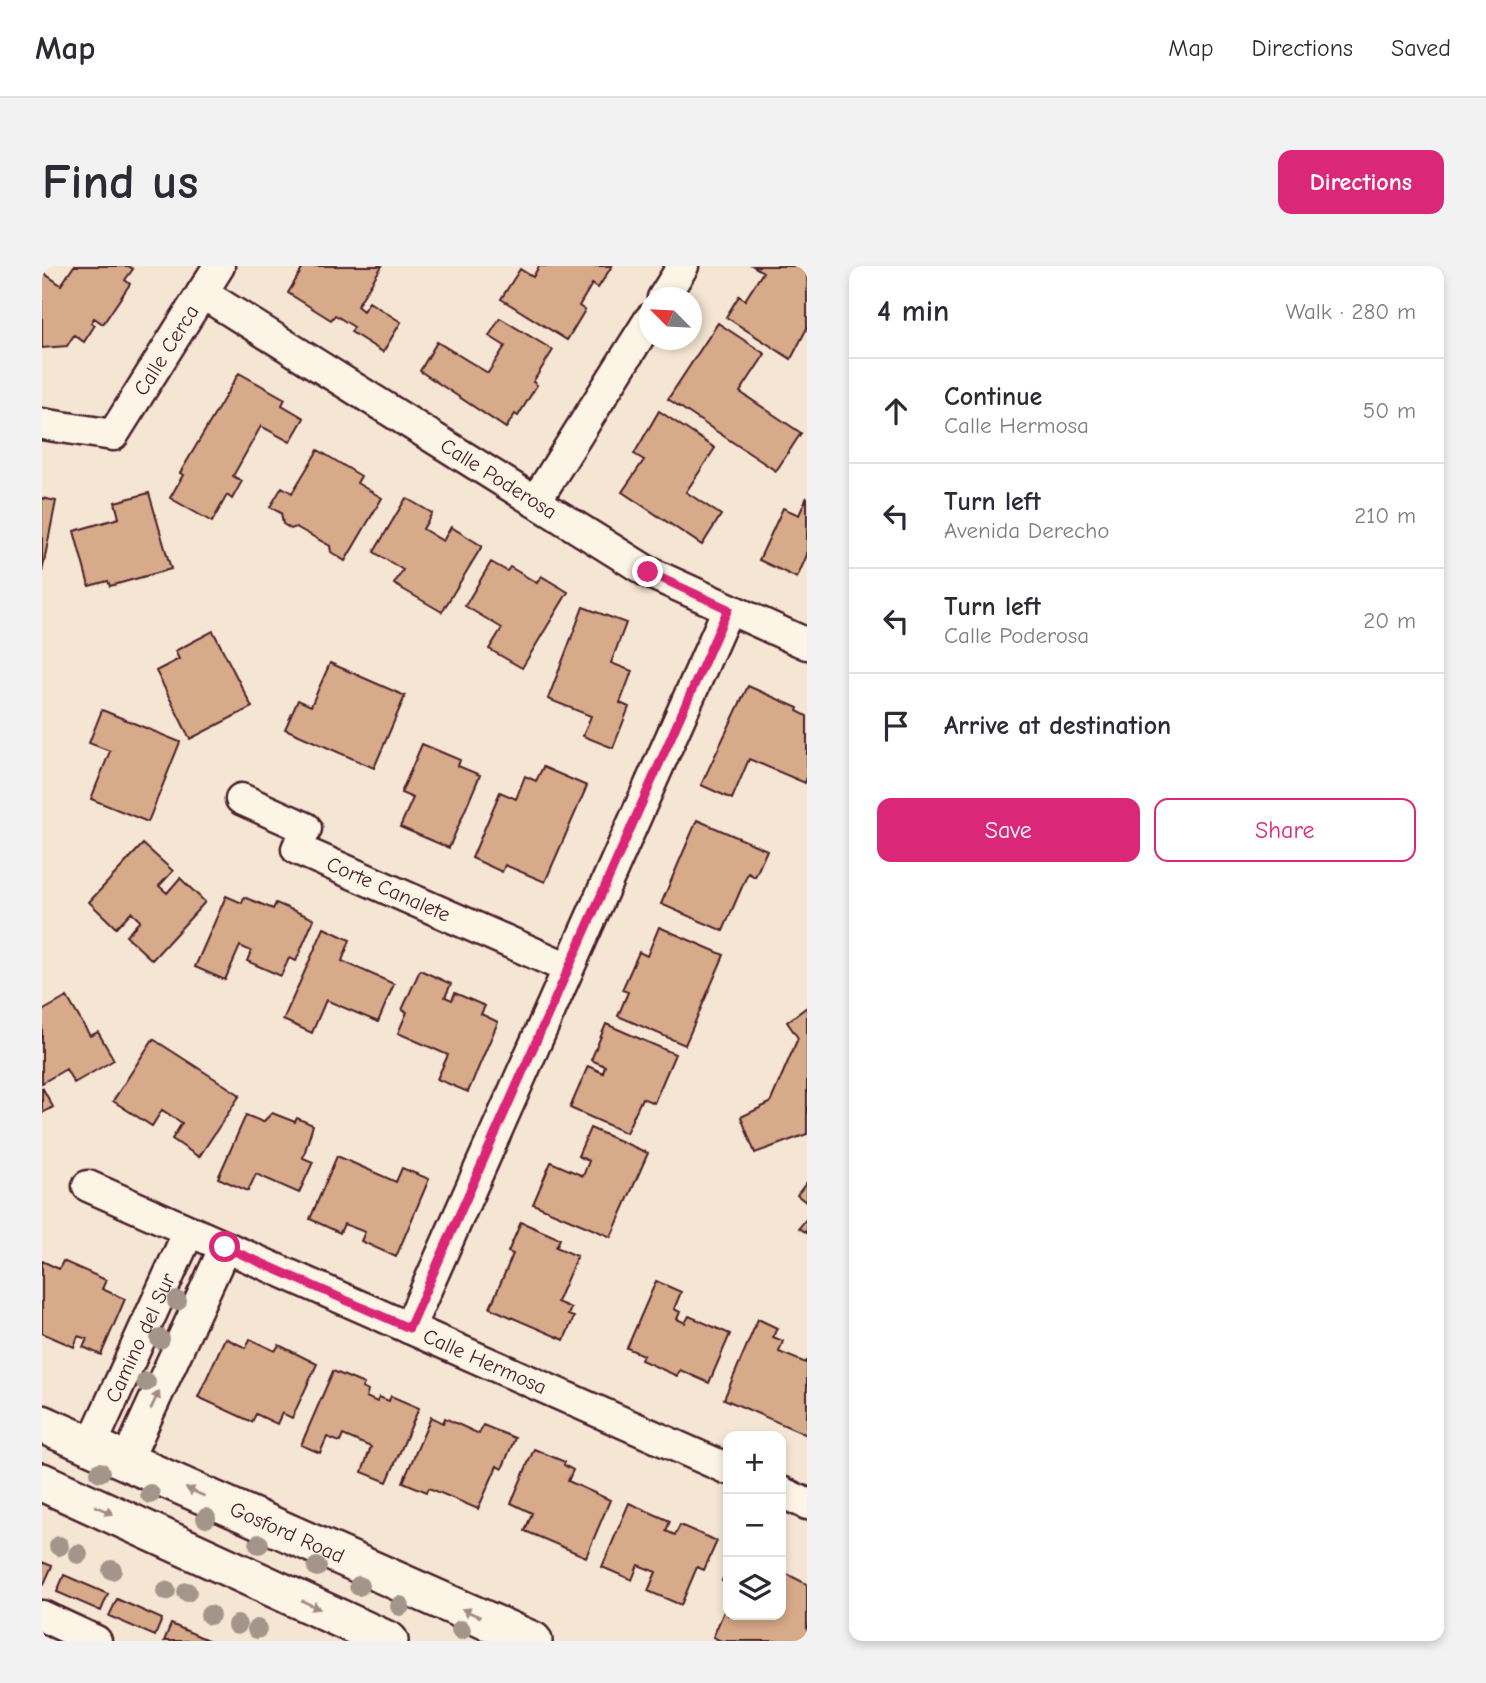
<!DOCTYPE html>
<html lang="en">
<head>
<meta charset="utf-8">
<style>
	:root { --surface:#fff; --page:#f2f2f3; --text:#2b2b33; --muted:#7c7c81; --line:#e1e1e2; --accent:#db2777 }
	body { margin:0; font-family:"Comic Neue",sans-serif; background:var(--page); color:var(--text) }
	.controls { position:absolute; right:21px; bottom:21px; display:grid; overflow:hidden; border-radius:14px; box-shadow:0 4px 10px #0003 }
	.controls button { width:63px; height:63px; display:grid; place-items:center; padding:0; border:0; border-bottom:2px solid var(--line); background:var(--surface); color:var(--text); font:35px sans-serif }
	.compass { position:absolute; left:597px; top:21px; width:63px; height:63px; border-radius:50%; background:var(--surface); box-shadow:0 4px 10px #0003; rotate:294deg }
	.stop { position:absolute; width:21px; height:21px; margin:-16px; border:5px solid #db2777; border-radius:50%; background:#fff }
	.stop.end { background:#db2777; border-color:#fff; box-shadow:0 2px 7px #0008 }
	.list { margin:0; padding:0; list-style:none }
	h2 { display:flex; justify-content:space-between; align-items:center; height:91px; margin:0; padding:0 28px; font-size:30px }
	h2 small { font-size:23px; font-weight:400; color:var(--muted) }
	.list li { display:grid; grid-template-columns:46px 1fr auto; gap:21px; align-items:center; box-sizing:border-box; height:105px; padding:0 28px; border-top:2px solid var(--line) }
	.list b { display:block; font-size:26px; white-space:nowrap }
	.list p { margin:0; font-size:23px; white-space:nowrap; color:var(--muted) }
	.list em { font-size:23px; font-style:normal; color:var(--muted) }
	.actions { display:flex; gap:14px; padding:21px 28px }
	.actions a { flex:1; padding:16px 0; border:2px solid var(--accent); border-radius:14px; text-align:center; font-size:24px; color:var(--accent) }
	.actions .main { background:var(--accent); color:#fff }
	.icon { flex:none; width:38px; height:38px; fill:none; stroke:currentColor; stroke-width:2; stroke-linecap:round; stroke-linejoin:round }
	.map { position:relative; flex:none; width:765px; height:1375px; overflow:hidden; border-radius:14px }
	header { display:flex; align-items:center; gap:42px; box-sizing:border-box; height:98px; padding:0 35px; background:var(--surface); border-bottom:2px solid var(--line) }
	header strong { font-size:33px }
	nav { display:flex; gap:38px; margin-inline-start:auto; font-size:24px }
	.intro { display:flex; align-items:center; justify-content:space-between; box-sizing:border-box; height:168px; padding:0 42px }
	h1 { margin:0; font-size:49px }
	.button { padding:18px 32px; border-radius:14px; background:var(--accent); color:#fff; font-size:24px; font-weight:700 }
	main { display:flex; gap:42px; padding:0 42px }
	aside { flex:1; background:var(--surface); border-radius:14px; box-shadow:0 4px 10px #0003 }
	.map>svg:first-child { display:block }
	.building { fill:#d7aa89; stroke:#4a1f2b; stroke-width:2 }
	.lines { fill:none; stroke-linecap:round; stroke-linejoin:round }
	.minor-casing { stroke:#4a1f2b; stroke-width:35 }
	.major-casing { stroke:#4a1f2b; stroke-width:42 }
	.minor { stroke:#fcf5e5; stroke-width:30 }
	.major { stroke:#fcf5e5; stroke-width:37 }
	.tree { fill:#a3958a }
	.oneway { fill:#a38a88 }
	.route { stroke:#db2777; stroke-width:9 }
	.labels { text-anchor:middle; stroke-width:7; stroke-linejoin:round; paint-order:stroke }
	.street-label { font-size:21px; fill:#4a1f2b; stroke:#fcf5e5 }
</style>
</head>
<body>
<header>
<strong>Map</strong>
<nav><a>Map</a><a>Directions</a><a>Saved</a></nav>
</header>
<div class="intro"><h1>Find us</h1><a class="button">Directions</a></div>
<main>
<div class="map">
<svg width="765" height="1375" viewBox="0 0 765 1375">
	<rect width="100%" height="100%" fill="#f5e6d3"/>
	<filter id="ink" filterUnits="userSpaceOnUse"><feTurbulence type="fractalNoise" baseFrequency=".0143" numOctaves="2"/><feDisplacementMap in="SourceGraphic" scale="14" xChannelSelector="R" yChannelSelector="G"/><feConvolveMatrix kernelMatrix="1 2 1 2 8 2 1 2 1" color-interpolation-filters="sRGB"/></filter>
	<g filter="url(#ink)">
		<path class="building" d="M32,0H86L91,3L83,14L88,18L61,58L52,52L49,57L53,59L42,76L32,69L25,80L0,82V6L19,19Z
			M262,0H340L315,40L321,45L327,36L359,56L341,86L309,66L312,61L293,49L289,54L246,27Z
			M497,0H570L556,22L550,18L537,40L543,44L525,74L459,33L478,3L491,11Z
			M711,0H765V62L749,93L684,51L697,30L703,34L721,6Z
			M458,52L511,84L491,116L495,119L476,150L473,148L464,162L378,105L395,76L446,107L463,80L447,70Z
			M676,57L723,88L698,126L759,167L734,205L626,133Z
			M197,107L243,133L240,139L262,152L248,176L219,160L191,210L200,215L190,233L185,229L170,256L128,232L141,209L138,207Z
			M617,145L673,182L644,226L679,249L660,279L580,226L602,194L592,188Z
			M276,184L319,210L315,217L340,232L303,295L289,286L288,280L254,261L249,263L241,258L239,247L228,241L240,221L250,227Z
			M107,227L129,303L68,320L66,315L47,320L32,265L77,252L73,236Z
			M765,231V289L755,312L717,294L741,242L757,249Z
			M0,232L14,235L0,306Z
			M364,232L390,247L381,263L401,275L409,261L440,280L400,346L352,318L361,304L332,286Z
			M449,296L465,305L468,301L495,317L499,310L526,326L480,402L447,383L460,362L423,340Z
			M541,341L584,357L569,397L590,405L578,437L587,441L571,482L541,470L549,450L506,433Z
			M171,365L210,441L148,473L114,405L137,393L133,385Z
			M288,397L363,430L332,502L243,463L256,434L269,440Z
			M706,420L756,442L755,445L765,450V511L763,517L707,493L690,533L659,519Z
			M60,444L138,476L106,556L49,533L68,485L47,477Z
			M380,478L418,494L416,500L438,509L407,582L358,561L371,532L359,527Z
			M501,501L545,520L503,616L463,599L460,606L430,592L458,526L474,533L483,510L494,515Z
			M655,554L725,584L713,611L706,607L681,665L619,638Z
			M101,578L131,605L117,620L125,627L138,612L163,636L110,694L84,670L98,655L89,646L74,662L47,636Z
			M184,630L200,637L202,631L231,643L234,637L272,653L254,695L247,692L239,710L205,695L209,685L198,680L183,714L153,701Z
			M617,661L682,689L643,779L576,750L586,726L580,724L597,686L605,690Z
			M282,662L308,674L300,695L352,718L336,756L284,734L270,767L241,754Z
			M378,704L409,718L403,731L410,734L413,727L443,740L439,748L456,756L426,826L395,813L406,789L356,767L365,746L360,744Z
			M25,731L48,770L56,766L72,794L32,817L24,803L0,817V745Z
			M765,741V868L713,887L699,851L728,837L756,772L745,756Z
			M564,758L633,788L612,837L600,832L584,867L528,842L546,800L561,807L563,800L549,794Z
			M111,773L198,829L157,891L130,873L140,857L120,844L110,860L71,835Z
			M0,821L11,841L0,847Z
			M230,847L253,856L255,852L271,859L261,892L271,896L257,927L214,908L206,925L176,912L204,849L221,856Z
			M548,862L606,887L569,971L491,938L509,896L541,910L547,895L536,890Z
			M295,890L354,916L360,902L387,913L354,991L319,975L323,966L302,958L298,967L268,953Z
			M765,916V937L755,929Z
			M765,952V967L757,962Z
			M479,956L518,973L514,981L535,990L515,1036L529,1042L526,1049L532,1051L522,1074L448,1042L471,988L466,986Z
			M0,995L17,1003L21,995L64,1014L60,1023L83,1033L59,1089L41,1081L45,1073L36,1070L32,1081L0,1067Z
			M614,1015L639,1026L632,1043L638,1046L635,1053L643,1057L647,1050L688,1068L667,1117L638,1104L635,1110L599,1094L601,1089L585,1082Z
			M716,1053L735,1062L731,1071L741,1075L737,1086L764,1097L765,1094V1169L682,1133Z
			M183,1072L204,1082L208,1073L233,1085L237,1079L275,1098L250,1152L240,1147L235,1158L214,1148L210,1156L156,1131Z
			M291,1105L322,1118L320,1122L326,1125L324,1131L335,1136L337,1131L347,1135L349,1130L377,1142L345,1216L320,1206L329,1181L301,1169L298,1176L285,1171L278,1187L259,1179Z
			M389,1151L401,1157L403,1152L437,1168L441,1159L473,1172L460,1203L455,1200L436,1243L387,1222L385,1226L361,1216Z
			M492,1183L523,1196L522,1199L531,1204L526,1215L568,1234L544,1291L483,1265L490,1247L469,1237Z
			M587,1237L628,1255L624,1265L633,1269L638,1259L675,1275L662,1304L655,1301L639,1339L606,1325L614,1306L596,1299L590,1314L560,1301Z
			M0,1296L10,1300L2,1318L0,1317Z
			M686,1301V1318L680,1315Z
			M739,1305L765,1318V1375H679L671,1371L686,1336V1349H739Z
			M22,1309L66,1328L59,1345L15,1326Z
			M75,1333L120,1353L113,1370L67,1350Z
			M129,1358L168,1375H122Z"/>
		<g class="lines">
			<g class="minor-casing">
				<g id="minor">
					<path id="s1" d="M160,27L606,306L765,378"/>
					<path d="M621,32L641,0"/>
					<path id="s2" d="M0,158L71,169L177,0"/>
					<path d="M493,236L608,53"/>
					<path id="s3" d="M199,533L264,562L255,583L526,702"/>
					<path id="s4" d="M46,920L686,1203"/>
					<path d="M367,1062L686,343"/>
					<path id="s5" d="M49,1180L147,965"/>
					<path d="M84,1196L183,981"/>
					<path d="M739,1226L765,1238"/>
					<path d="M0,1350L54,1375"/>
				</g>
			</g>
			<g class="major-casing">
				<g id="major">
					<path id="s6" d="M0,1158L491,1375"/>
					<path d="M0,1216L347,1375"/>
				</g>
			</g>
			<use href="#minor" class="minor"/>
			<use href="#major" class="major"/>
		</g>
		<g class="tree">
			<circle cx="135" cy="1035" r="10"/>
			<circle cx="118" cy="1073" r="10"/>
			<circle cx="104" cy="1116" r="10"/>
			<circle cx="58" cy="1206" r="10"/>
			<circle cx="108" cy="1228" r="10"/>
			<circle cx="164" cy="1252" r="10"/>
			<circle cx="217" cy="1278" r="10"/>
			<circle cx="17" cy="1280" r="10"/>
			<circle cx="36" cy="1288" r="10"/>
			<circle cx="275" cy="1301" r="10"/>
			<circle cx="70" cy="1304" r="10"/>
			<circle cx="317" cy="1320" r="10"/>
			<circle cx="124" cy="1325" r="10"/>
			<circle cx="145" cy="1326" r="10"/>
			<circle cx="358" cy="1340" r="10"/>
			<circle cx="168" cy="1349" r="10"/>
			<circle cx="195" cy="1359" r="10"/>
			<circle cx="215" cy="1363" r="10"/>
			<circle cx="419" cy="1364" r="10"/>
		</g>
		<defs><path id="oneway-solid" d="M-6-.8H1V-3.2L6.5 0L1 3.2V.8H-6Z" transform="scale(1.75)"/></defs>
		<g class="oneway">
			<use href="#oneway-solid" transform="translate(113 1134) rotate(-65)"/>
			<use href="#oneway-solid" transform="translate(153 1226) rotate(-156)"/>
			<use href="#oneway-solid" transform="translate(62 1244) rotate(25)"/>
			<use href="#oneway-solid" transform="translate(269 1339) rotate(25)"/>
			<use href="#oneway-solid" transform="translate(429 1347) rotate(-156)"/>
		</g>
	</g>
	<g class="lines" filter="url(#ink)">
		<path class="route" d="M183,981L367,1062L686,343L606,306"/>
	</g>
	<g class="labels">
		<g class="street-label">
			<text dy="7" stroke="none"><textPath href="#s2" startOffset="172">Calle Cerca</textPath></text>
			<text dy="7" stroke="none"><textPath href="#s1" startOffset="350">Calle Poderosa</textPath></text>
			<text dy="7" stroke="none"><textPath href="#s3" startOffset="194">Corte Canalete</textPath></text>
			<text dy="7" stroke="none"><textPath href="#s5" startOffset="119">Camino del Sur</textPath></text>
			<text dy="7" stroke="none"><textPath href="#s4" startOffset="434">Calle Hermosa</textPath></text>
			<text dy="7" stroke="none"><textPath href="#s6" startOffset="268">Gosford Road</textPath></text>
		</g>
	</g>
</svg>
<div class="controls">
<button>+</button>
<button>−</button>
<button><svg class="icon" aria-label="layers" viewBox="0 0 24 24"><path d="M12 4l9 5-9 5-9-5zM3 14l9 5 9-5"/></svg></button>
</div>
<svg class="compass" viewBox="-18 -18 36 36"><path d="M0-13l5 13h-10z" fill="#e53935"/><path d="M0 13l5-13h-10z" fill="#7c7c81"/></svg>
<div class="stop" style="left:183px;top:981px"></div>
<div class="stop end" style="left:606px;top:306px"></div>
</div>
<aside>
<h2>4 min<small>Walk · 280 m</small></h2>
<ul class="list">
<li><svg class="icon" aria-label="ahead" viewBox="0 0 24 24"><path d="M12 20V5M6 11l6-6 6 6"/></svg><div><b>Continue</b><p>Calle Hermosa</p></div><em>50 m</em></li>
<li><svg class="icon" aria-label="left" viewBox="0 0 24 24"><path d="M17 20v-9H6M10 6l-5 5 5 5"/></svg><div><b>Turn left</b><p>Avenida Derecho</p></div><em>210 m</em></li>
<li><svg class="icon" aria-label="left" viewBox="0 0 24 24"><path d="M17 20v-9H6M10 6l-5 5 5 5"/></svg><div><b>Turn left</b><p>Calle Poderosa</p></div><em>20 m</em></li>
<li><svg class="icon" aria-label="arrive" viewBox="0 0 24 24"><path d="M6 21V4h12l-3 4 3 4H6"/></svg><div><b>Arrive at destination</b></div></li>
</ul>
<div class="actions"><a class="main">Save</a><a>Share</a></div>
</aside>
</main>
</body>
</html>
